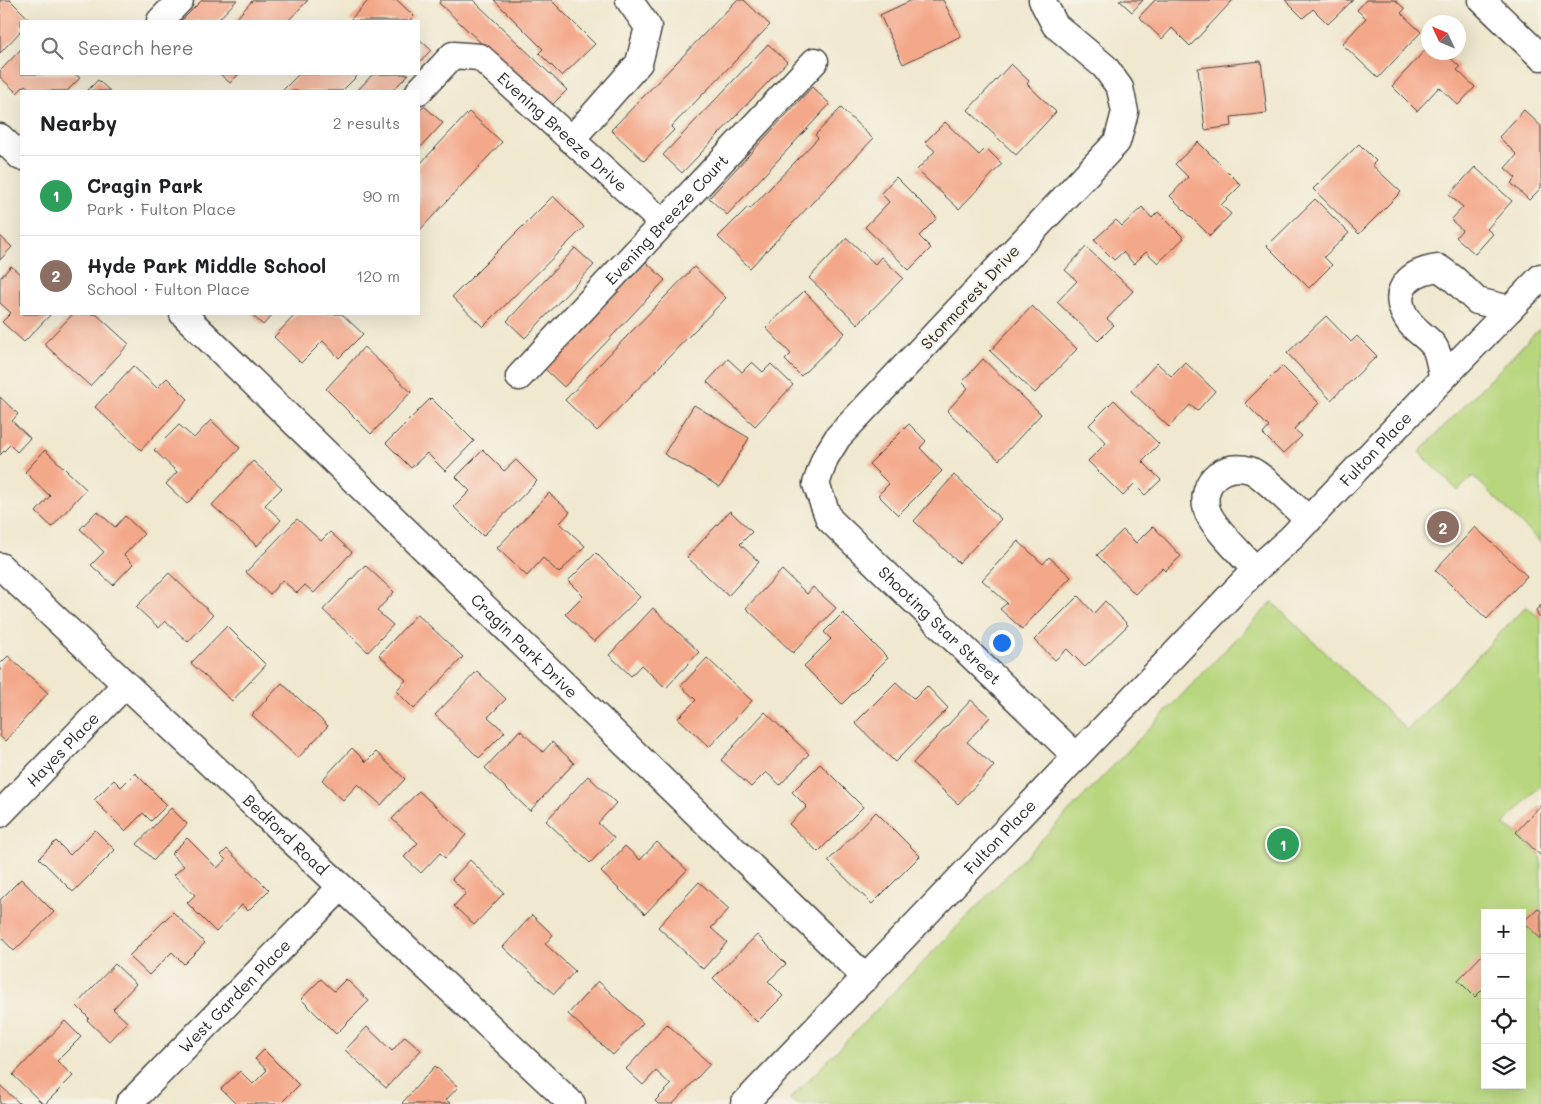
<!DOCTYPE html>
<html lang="en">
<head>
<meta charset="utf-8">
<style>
	:root { --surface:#fff; --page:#f6f6f6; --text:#202124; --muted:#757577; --line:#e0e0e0; --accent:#ea580c }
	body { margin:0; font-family:Mali,sans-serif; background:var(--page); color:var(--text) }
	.controls { position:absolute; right:15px; bottom:15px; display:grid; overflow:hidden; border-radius:0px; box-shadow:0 5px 20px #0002 }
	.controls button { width:45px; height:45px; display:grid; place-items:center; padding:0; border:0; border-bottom:1px solid var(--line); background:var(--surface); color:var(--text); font:25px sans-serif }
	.compass { position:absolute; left:1421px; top:15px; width:45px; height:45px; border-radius:50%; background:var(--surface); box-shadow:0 5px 20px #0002; rotate:314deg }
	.you { position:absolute; left:1001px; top:642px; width:18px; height:18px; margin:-12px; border:4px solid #fff; border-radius:50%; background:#1a73e8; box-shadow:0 0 0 8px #1a73e833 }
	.badge { display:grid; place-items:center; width:32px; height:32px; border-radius:50%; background:var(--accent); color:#fff; font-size:16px; font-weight:700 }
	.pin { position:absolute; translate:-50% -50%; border:2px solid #fff; box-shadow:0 1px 5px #0006 }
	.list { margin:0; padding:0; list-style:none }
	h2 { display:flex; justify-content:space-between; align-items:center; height:65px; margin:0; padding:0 20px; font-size:21px }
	h2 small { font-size:16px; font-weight:400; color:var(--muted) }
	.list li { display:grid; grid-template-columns:32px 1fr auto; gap:15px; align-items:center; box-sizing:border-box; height:80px; padding:0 20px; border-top:1px solid var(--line) }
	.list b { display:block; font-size:19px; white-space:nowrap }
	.list p { margin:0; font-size:16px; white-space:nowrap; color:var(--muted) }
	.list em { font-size:16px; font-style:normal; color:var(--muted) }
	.icon { flex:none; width:28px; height:28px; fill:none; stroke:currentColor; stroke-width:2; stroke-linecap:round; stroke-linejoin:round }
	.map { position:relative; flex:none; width:1541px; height:1104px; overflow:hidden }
	.search { position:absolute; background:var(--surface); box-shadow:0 5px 20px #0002; left:20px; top:20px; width:400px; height:55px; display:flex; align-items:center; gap:12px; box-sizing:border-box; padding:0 18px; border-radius:0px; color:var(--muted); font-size:19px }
	.panel { position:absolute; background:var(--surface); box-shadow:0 5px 20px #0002; left:20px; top:90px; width:400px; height:225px; border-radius:0px }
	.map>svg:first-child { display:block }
	.green { fill:#b7d67d; stroke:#718054; fill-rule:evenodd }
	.building { fill:#f4a88a }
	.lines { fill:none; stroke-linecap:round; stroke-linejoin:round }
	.minor-casing { stroke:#494744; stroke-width:29 }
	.minor { stroke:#fff; stroke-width:26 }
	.labels { text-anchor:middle; stroke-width:4.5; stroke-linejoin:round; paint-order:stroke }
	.street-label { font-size:16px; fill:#2b2b2b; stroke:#f7f3e8 }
</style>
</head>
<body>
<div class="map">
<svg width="1541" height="1104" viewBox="0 0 1541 1104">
	<rect width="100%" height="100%" fill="#f7f3e8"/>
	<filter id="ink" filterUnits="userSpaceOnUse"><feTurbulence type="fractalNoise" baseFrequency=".02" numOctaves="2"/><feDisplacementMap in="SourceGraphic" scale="10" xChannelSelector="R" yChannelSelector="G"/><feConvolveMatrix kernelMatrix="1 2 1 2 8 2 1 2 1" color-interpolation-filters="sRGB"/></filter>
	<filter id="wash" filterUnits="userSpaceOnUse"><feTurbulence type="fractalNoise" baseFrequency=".0096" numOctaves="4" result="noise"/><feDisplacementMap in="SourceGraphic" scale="20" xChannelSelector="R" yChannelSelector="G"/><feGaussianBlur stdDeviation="1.12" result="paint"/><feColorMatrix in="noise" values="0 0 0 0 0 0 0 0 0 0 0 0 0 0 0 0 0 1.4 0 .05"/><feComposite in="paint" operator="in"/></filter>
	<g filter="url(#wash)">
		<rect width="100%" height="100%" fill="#f0e8cf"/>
		<path class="green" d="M1541,327V543L1473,476L1458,491L1419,452Z
			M1272,602L1407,730L1526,606L1541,619V785L1503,825L1516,832L1541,856V1104H796L790,1099ZM1485,913H1522V1085H1485Z"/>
		<g id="blocks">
			<path class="building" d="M0,0H10L31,21H21V31L0,53Z
				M202,0H237L217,21H181Z
				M253,0H308L288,21H234Z
				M369,0H397L414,16L409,21H349Z
				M441,0H473L567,90L549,108L439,3Z
				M494,0H551L595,44L562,76L539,53L543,49Z
				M737,0H744L770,25L671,127L674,130L644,161L611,130Z
				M912,0H943L961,36L903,64L880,15Z
				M1119,0H1143L1132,12Z
				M1155,0H1233L1190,46L1172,28L1162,39L1139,17Z
				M1285,0H1353L1328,24L1313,9L1303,18Z
				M1366,0H1395L1405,9L1401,13L1421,32L1378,78L1342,44L1366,18L1357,10Z
				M419,39L431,50L419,63Z
				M768,44L787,62L682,173L663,155Z
				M1428,47V52H1444L1460,67L1457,70L1475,87L1458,105L1439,87L1417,111L1392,86Z
				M21,49V74H75L80,78L67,91H32L25,85L17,93L0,77V71Z
				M1261,61L1267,113L1231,117L1232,126L1205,130L1198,68Z
				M1011,64L1029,81L1027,84L1056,112L1016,155L968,110Z
				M220,74H239L230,83Z
				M299,74H359L342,91H282Z
				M373,74H409L392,91H357Z
				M98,80L110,91H87Z
				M812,87L830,104L727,215L709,198Z
				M424,106L443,123L419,149V112Z
				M841,108L873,139L750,268L718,237L748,207L750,209L818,138L815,135Z
				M1524,110L1541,126V188L1529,200L1511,183L1516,178L1505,168L1517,155L1499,137Z
				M469,112L502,142L419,231V165Z
				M945,122L979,155L986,148L1002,164L959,209L917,170L935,151L925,142Z
				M1198,142L1241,185L1221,205L1231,214L1210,236L1170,196L1188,177L1175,164Z
				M1359,144L1376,161L1372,165L1401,192L1359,234L1313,189Z
				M1475,167L1512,201L1487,229L1493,234L1475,254L1456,237L1462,230L1451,220L1463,207L1449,195Z
				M896,177L937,218L919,236L931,248L909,270L865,227L889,202L881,193Z
				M553,196L584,227L483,327L452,297Z
				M1315,199L1349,233L1324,257L1332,265L1309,288L1267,246Z
				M1142,207L1152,218L1158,212L1184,238L1158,263L1146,252L1134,264L1123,252L1114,260L1094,240L1116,220L1122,226Z
				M0,236L12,247L0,260Z
				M847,238L875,264L881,257L903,278L858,324L809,278Z
				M1086,247L1133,291L1107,319L1114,325L1098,341L1057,302L1077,281L1065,270Z
				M575,248L594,265L525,338L507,321Z
				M646,262L665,280L564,387L545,369Z
				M11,266L21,275V314H51L24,342L2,322L11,313L0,303V278Z
				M694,267L726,298L597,431L565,400Z
				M804,291L845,333L801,376L785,360L791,354L766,328Z
				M1032,306L1077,349L1035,393L990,351Z
				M73,314H96L129,344L90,386L44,344Z
				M251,314H273L263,325Z
				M296,314H342L363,334L339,358L323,341L301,363L274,337Z
				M1326,316L1351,342L1357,336L1377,356L1331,400L1287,353Z
				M364,347L411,392L371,434L326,389Z
				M728,359L742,372L752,362L763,372L771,364L793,385L755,426L707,382Z
				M983,359L1041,414L999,460L947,411L968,388L962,382Z
				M1185,362L1215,391L1197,411L1190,405L1169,427L1131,391L1157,363L1171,376Z
				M133,366L157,388L167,378L188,399L141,450L95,407Z
				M1282,366L1319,403L1294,429L1302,436L1283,454L1263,434L1269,427L1245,403Z
				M0,397L18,414L12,421L30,438L17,452L10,445L0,455Z
				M431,398L474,441L445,471L427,453L411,468L386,443Z
				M1114,400L1159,444L1142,461L1161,480L1145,495L1134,484L1123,496L1088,461L1106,443L1089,425Z
				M694,405L749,438L720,487L664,454Z
				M211,420L240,448L187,504L166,484L177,472L154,450L179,425L194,438Z
				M909,424L926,441L920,448L942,471L898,515L878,495L889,484L869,464Z
				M45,450L86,489L52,527L36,512L50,496L25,472Z
				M483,450L504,471L516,460L537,481L483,536L454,507L470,491L456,477Z
				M253,461L282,488L265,505L281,520L257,546L212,505Z
				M954,475L1001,519L959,563L914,521Z
				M549,493L570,512L560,523L585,546L559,573L543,558L527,576L497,548Z
				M97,511L115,527L125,516L144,534L124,555L133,564L113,585L91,565L104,552L80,529Z
				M730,511L752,532L740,544L759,562L728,596L687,557Z
				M297,519L321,541L330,532L352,552L314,593L305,585L297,593L282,580L270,594L246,572Z
				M1153,526L1181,556L1165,571L1162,568L1135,594L1097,555L1123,530L1136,543Z
				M1475,527L1527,576L1487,619L1435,570Z
				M1018,541L1043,564L1049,557L1071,577L1022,629L1000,609L1007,603L982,580Z
				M596,553L640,597L594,642L565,614L583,596L568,581Z
				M365,565L394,592L377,611L393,625L368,652L323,610Z
				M782,570L807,594L813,587L836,608L793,653L746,608Z
				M169,573L213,615L188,642L165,621L159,628L136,607Z
				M1078,596L1094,613L1105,601L1128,625L1085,667L1067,649L1055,660L1034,640Z
				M1541,605V619L1538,616L1536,610Z
				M653,608L699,652L666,688L641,665L631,676L609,655Z
				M843,613L888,658L842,704L804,666L831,639L824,632Z
				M417,614L463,657L414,709L396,691L406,680L379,655Z
				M227,626L266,665L232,701L191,663Z
				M8,656L48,693L5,741L0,736V664Z
				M707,658L752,701L709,747L678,718L696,700L681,686Z
				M477,671L506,699L488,717L505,732L479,758L435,715Z
				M896,682L914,699L927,686L948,708L895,762L855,723Z
				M282,683L328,726L298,758L252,715Z
				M971,700L990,717L967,742L994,766L958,804L913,763Z
				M765,712L809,754L780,785L766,772L751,787L721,760Z
				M520,730L543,752L552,742L574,763L530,811L485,768Z
				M352,748L366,762L376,752L405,779L381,805L358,784L343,800L322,780Z
				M820,764L863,807L818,852L789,824L807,807L792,792Z
				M135,773L167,805L151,821L143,813L125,831L94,800L114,780L121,787Z
				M588,776L616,803L598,823L614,838L590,863L546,821Z
				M419,791L466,835L445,858L440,853L421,873L404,857L418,843L392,819Z
				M1541,805V856L1516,832Z
				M171,808L187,824L154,860L137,844Z
				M876,812L920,856L872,904L828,861Z
				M95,830L115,850L73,892L39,858L56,841L70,855Z
				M187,838L217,868L226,860L221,855L227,849L269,890L248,911L242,905L216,932L187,903L195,895L174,875L184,866L171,854Z
				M657,842L687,870L645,914L601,872L625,846L640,860Z
				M470,860L504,893L474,925L454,906L466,893L452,879Z
				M21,879L54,912L14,951L0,936V900Z
				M699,882L729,909L711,928L727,942L703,969L658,927Z
				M1538,908L1541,911V939L1523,922Z
				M173,912L205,943L184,964L172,952L149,975L129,956Z
				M532,915L553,935L545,944L575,971L554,994L503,947Z
				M757,935L786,964L768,981L783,996L757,1022L713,978Z
				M1485,952V987L1475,997L1458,980Z
				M115,964L136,984L113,1009L127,1022L109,1041L87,1020L89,1018L76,1005Z
				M321,979L334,991L346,979L369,1001L336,1034L301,999Z
				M598,981L643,1023L613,1055L568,1014Z
				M65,1021L81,1037L57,1061L73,1076L45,1104H43L13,1075Z
				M667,1024L710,1064L673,1104H658L655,1101L671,1085L656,1071L643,1085L626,1069Z
				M367,1027L392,1051L405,1036L421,1050L386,1088L345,1050Z
				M264,1050L299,1085L280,1104H236L221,1089L240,1071L253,1084L267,1070L255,1059Z
				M435,1066L458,1087L446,1100L451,1104H403L402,1103Z
				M0,1085L20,1104H0Z"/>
		</g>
	</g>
	<g filter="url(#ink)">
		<use href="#blocks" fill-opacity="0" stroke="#494744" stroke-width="1"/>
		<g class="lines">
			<g class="minor-casing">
				<g id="minor">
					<path id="s1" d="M1042,0L1055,25L1105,67L1120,88L1125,112L1117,142L838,437L825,458L816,484L829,519L1076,756"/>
					<path d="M1482,0L1541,57"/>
					<path d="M160,21L180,0"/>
					<path id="s2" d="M419,91L453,55L480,57L663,223"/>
					<path d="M0,137L21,157"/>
					<path d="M571,140L639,63L648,27L629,0"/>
					<path id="s3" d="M183,314L866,978"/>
					<path id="s4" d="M519,377L815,61"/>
					<path d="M1443,378C1440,369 1439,352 1433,345C1427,337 1417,332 1410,323C1388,294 1406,272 1439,268L1454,279L1477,301L1510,309"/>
					<path id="s5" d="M0,566L572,1104"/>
					<path d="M1255,570C1243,555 1212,527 1207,510C1203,498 1207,483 1217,475C1227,468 1239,467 1250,470C1262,474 1297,510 1309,520"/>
					<path id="s6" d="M0,814L125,685"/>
					<path id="s7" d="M129,1104L341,887"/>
					<path id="s8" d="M744,1104L1255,570L1291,538L1443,378L1541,277"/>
				</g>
			</g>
			<use href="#minor" class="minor"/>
		</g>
	</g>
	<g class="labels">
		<g class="street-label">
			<text dy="6" stroke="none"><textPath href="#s2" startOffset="188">Evening Breeze Drive</textPath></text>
			<text dy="6" stroke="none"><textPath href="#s4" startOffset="216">Evening Breeze Court</textPath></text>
			<text transform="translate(970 297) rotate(-47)" y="6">Stormcrest Drive</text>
			<text dy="6" stroke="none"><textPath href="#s8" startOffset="910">Fulton Place</textPath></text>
			<text dy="6" stroke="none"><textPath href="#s1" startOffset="824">Shooting Star Street</textPath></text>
			<text dy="6" stroke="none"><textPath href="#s3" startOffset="476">Cragin Park Drive</textPath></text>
			<text dy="6" stroke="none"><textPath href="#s6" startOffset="90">Hayes Place</textPath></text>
			<text dy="6" stroke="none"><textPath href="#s5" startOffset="392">Bedford Road</textPath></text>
			<text dy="6" stroke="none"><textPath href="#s8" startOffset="370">Fulton Place</textPath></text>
			<text dy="6" stroke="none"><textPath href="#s7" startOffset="151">West Garden Place</textPath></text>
		</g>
	</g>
</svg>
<div class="controls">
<button>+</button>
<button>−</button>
<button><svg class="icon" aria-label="locate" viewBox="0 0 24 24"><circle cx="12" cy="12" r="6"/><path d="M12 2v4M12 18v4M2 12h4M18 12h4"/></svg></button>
<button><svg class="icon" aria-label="layers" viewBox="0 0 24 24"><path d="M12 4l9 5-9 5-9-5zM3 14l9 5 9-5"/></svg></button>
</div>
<svg class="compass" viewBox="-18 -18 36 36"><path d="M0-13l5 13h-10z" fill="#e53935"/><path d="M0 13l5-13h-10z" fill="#757577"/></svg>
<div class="you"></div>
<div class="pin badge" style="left:1283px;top:844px;background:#2e9e5b">1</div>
<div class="pin badge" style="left:1443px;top:527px;background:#8d6e63">2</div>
<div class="search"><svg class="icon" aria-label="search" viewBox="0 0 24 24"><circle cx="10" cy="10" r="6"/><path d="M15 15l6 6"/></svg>Search here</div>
<section class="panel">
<h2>Nearby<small>2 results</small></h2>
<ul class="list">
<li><span class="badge" style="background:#2e9e5b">1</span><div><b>Cragin Park</b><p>Park · Fulton Place</p></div><em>90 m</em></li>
<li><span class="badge" style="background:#8d6e63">2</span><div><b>Hyde Park Middle School</b><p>School · Fulton Place</p></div><em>120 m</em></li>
</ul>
</section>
</div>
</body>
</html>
